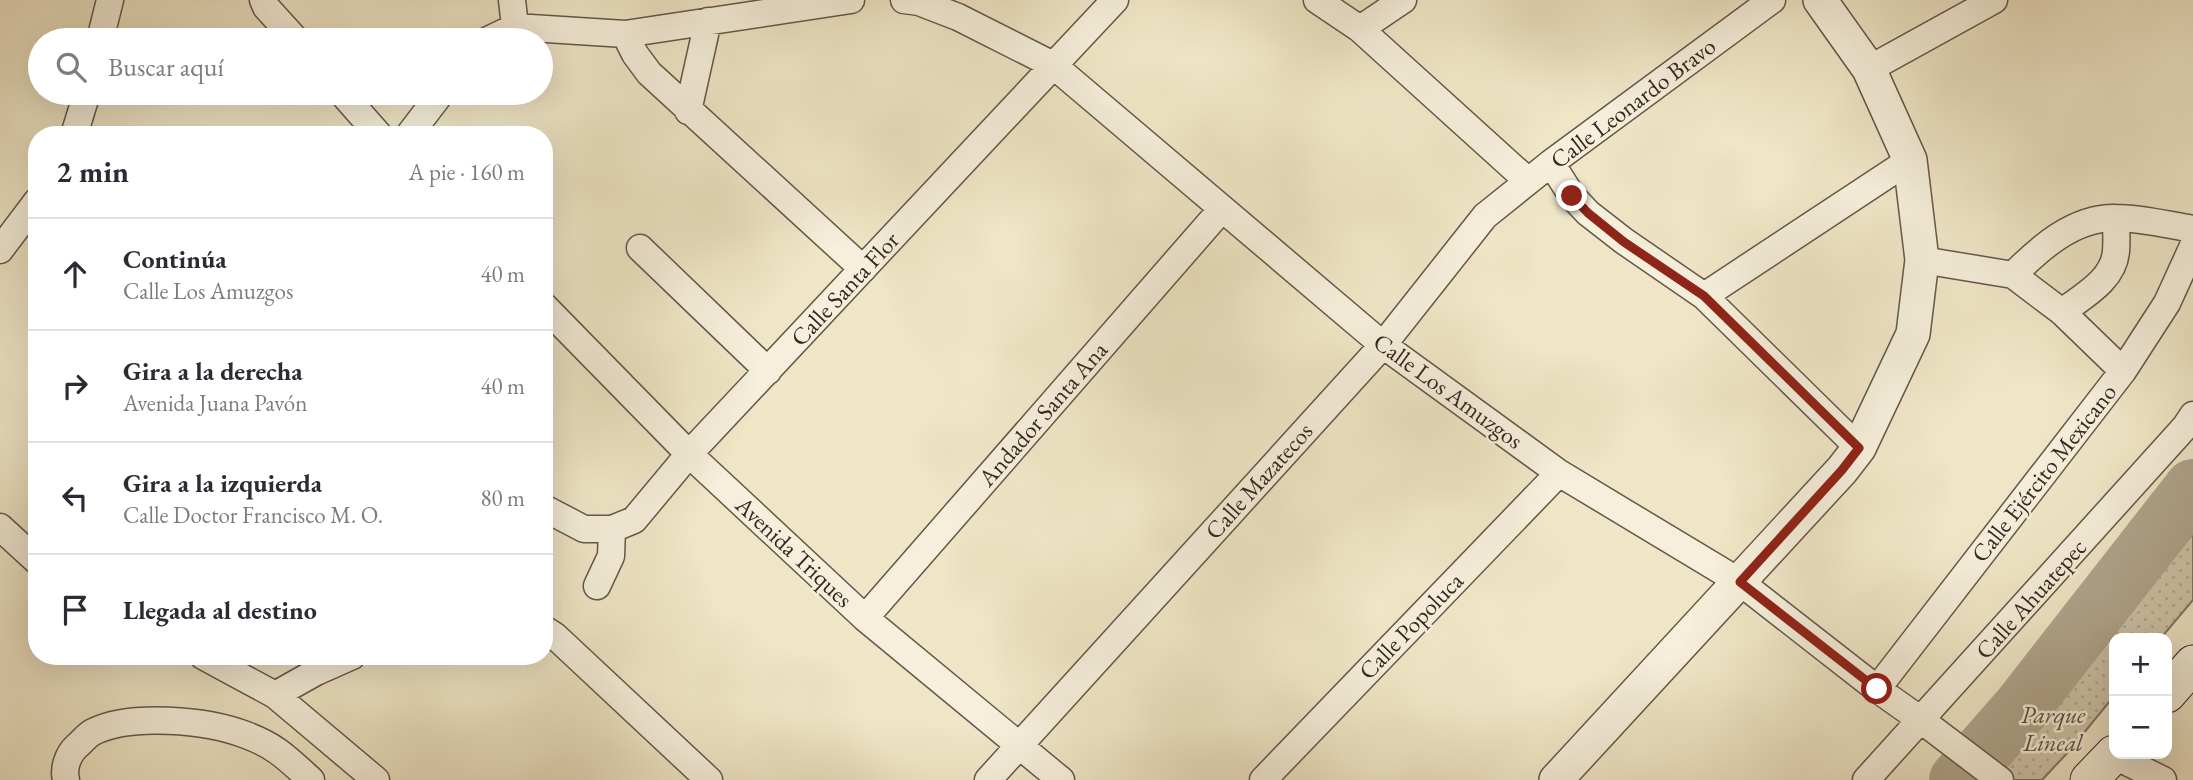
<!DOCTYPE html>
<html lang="es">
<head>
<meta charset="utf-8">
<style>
	:root { --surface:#fff; --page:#f7f7f7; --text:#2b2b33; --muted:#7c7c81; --line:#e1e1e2 }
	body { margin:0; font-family:"EB Garamond",serif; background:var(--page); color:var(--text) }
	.controls { position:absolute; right:21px; bottom:21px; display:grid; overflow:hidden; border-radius:14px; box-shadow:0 7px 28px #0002 }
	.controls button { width:63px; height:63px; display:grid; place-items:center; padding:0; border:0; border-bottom:2px solid var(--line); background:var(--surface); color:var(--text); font:35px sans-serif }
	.stop { position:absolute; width:21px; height:21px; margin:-16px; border:5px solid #8f2418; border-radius:50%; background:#fff }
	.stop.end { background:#8f2418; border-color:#fff; box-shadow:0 2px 7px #0008 }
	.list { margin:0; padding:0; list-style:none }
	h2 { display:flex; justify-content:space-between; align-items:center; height:91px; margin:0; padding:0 28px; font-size:30px }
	h2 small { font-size:23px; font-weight:400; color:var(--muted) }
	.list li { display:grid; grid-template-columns:46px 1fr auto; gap:21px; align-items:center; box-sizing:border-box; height:112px; padding:0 28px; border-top:2px solid var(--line) }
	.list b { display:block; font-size:26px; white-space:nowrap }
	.list p { margin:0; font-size:23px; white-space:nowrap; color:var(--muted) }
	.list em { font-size:23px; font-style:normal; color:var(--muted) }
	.icon { flex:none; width:38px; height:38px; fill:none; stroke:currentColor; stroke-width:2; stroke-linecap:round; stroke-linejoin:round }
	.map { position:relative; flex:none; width:2193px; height:780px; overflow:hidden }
	.search { position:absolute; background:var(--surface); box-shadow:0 7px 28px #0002; left:28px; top:28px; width:525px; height:77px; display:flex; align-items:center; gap:18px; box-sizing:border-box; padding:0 24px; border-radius:38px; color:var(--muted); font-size:26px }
	.panel { position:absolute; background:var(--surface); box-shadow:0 7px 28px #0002; left:28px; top:126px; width:525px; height:539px; border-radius:28px }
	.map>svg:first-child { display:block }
	.park { fill:url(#park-dots); stroke:#827666; stroke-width:2 }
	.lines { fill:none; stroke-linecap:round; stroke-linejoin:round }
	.river { stroke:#b0a58e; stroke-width:58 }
	.minor-casing { stroke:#64574a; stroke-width:29 }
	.tertiary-casing { stroke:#64574a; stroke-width:36 }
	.secondary-casing { stroke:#352720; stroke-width:39 }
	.minor { stroke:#f5efdb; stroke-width:26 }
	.tertiary { stroke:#f5efdb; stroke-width:33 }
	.secondary { stroke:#f5efdb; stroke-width:37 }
	.route { stroke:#8f2418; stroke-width:9 }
	.labels { text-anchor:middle; stroke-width:5; stroke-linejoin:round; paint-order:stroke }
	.street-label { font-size:24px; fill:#352720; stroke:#f5efdb }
	.park-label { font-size:24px; font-style:italic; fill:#5c4f43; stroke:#f5efdb }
</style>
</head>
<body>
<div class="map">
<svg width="2193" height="780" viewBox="0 0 2193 780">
	<defs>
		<pattern id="park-dots" width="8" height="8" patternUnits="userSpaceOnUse" patternTransform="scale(1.75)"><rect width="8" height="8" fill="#cfc6ab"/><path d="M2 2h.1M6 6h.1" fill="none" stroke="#b2aa93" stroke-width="1.8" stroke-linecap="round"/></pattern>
	</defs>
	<rect width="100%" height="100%" fill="#efe6c7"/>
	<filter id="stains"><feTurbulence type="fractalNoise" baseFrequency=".00286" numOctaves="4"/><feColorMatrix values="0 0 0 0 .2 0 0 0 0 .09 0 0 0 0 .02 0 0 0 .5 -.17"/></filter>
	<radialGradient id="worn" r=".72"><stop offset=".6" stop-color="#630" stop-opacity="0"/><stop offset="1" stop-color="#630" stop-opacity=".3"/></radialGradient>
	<path class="park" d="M2193,534V600L2161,638H2114V696L2070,750L2042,780H1977L2032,714Z"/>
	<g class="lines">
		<path class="river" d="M1958,780L2022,707L2193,488"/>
		<g class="minor-casing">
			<path id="minor" d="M263,0L266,7L296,40
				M512,0L515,27
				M904,0L919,2L958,17L1053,65L1383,345L1559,473L1740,582L1877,689L1921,720L2000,780
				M1317,0L1360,29L1528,181
				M1360,29L1403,0
				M625,34L635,54L649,73L863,269
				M100,40L110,0
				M488,40L515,27L625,34L851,0
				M1869,69L1994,0
				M342,93L379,135
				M688,111L708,21
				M74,135L87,93
				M409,135L441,93
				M1551,163L1572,196L1588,213L1624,241L1704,296L1859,448
				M640,248L768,371
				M0,250L37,201
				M1922,260L2013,275L2062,312L2123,371
				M2013,275C2040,248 2074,217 2116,218C2141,218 2168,225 2193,229
				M1704,296L1910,160
				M544,306L689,454L865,618L1061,780
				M2062,312C2083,296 2114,280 2116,251C2117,240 2116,229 2116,218
				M544,508L584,529H612L634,520L689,454L1115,0
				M0,527L37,561
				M597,586L611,556L612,529
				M865,618L1221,210
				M544,629L555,636L709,780
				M203,656L275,695L316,672L352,656
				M1877,689L2123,371L2167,303L2193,246
				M275,695L376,780
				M2113,755L2163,780
				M66,780C63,768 68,754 77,746C82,742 87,735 93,732C130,713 207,720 246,735C276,746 288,759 311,780
				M988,780L1383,345L1485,216L1551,163L1772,0
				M1263,780L1559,473
				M1866,780L2185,427L2193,415"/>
		</g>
		<g class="tertiary-casing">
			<path id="tertiary" d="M1556,780L1842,470L1859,448L1913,334L1922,260L1910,160L1869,69L1820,0"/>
		</g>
		<g class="secondary-casing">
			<path id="secondary" d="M2167,694L2193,664
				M2089,780L2114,754"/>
		</g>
		<use href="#minor" class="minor"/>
		<use href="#tertiary" class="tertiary"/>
		<use href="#secondary" class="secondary"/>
	</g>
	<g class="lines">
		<path class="route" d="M1572,196L1588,213L1624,242L1704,296L1859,448L1842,470L1740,582L1877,689"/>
	</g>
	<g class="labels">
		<g class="street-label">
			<text transform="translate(1633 103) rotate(-37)" y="8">Calle Leonardo Bravo</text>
			<text transform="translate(845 289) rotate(-47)" y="8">Calle Santa Flor</text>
			<text transform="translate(1448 391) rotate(36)" y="8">Calle Los Amuzgos</text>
			<text transform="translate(1043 414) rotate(-49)" y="8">Andador Santa Ana</text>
			<text transform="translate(2044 473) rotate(-52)" y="8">Calle Ejército Mexicano</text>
			<text transform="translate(1259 481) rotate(-48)" y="8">Calle Mazatecos</text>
			<text transform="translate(794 552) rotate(43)" y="8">Avenida Triques</text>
			<text transform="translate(2031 599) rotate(-48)" y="8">Calle Ahuatepec</text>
			<text transform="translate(1411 626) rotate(-46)" y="8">Calle Popoluca</text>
		</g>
		<g class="park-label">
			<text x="2053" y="723">Parque<tspan x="2053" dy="28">Lineal</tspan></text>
		</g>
	</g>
	<rect width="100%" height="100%" filter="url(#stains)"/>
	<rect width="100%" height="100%" fill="url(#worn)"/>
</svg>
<div class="controls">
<button>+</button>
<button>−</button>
</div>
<div class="stop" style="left:1877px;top:689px"></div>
<div class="stop end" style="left:1572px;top:196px"></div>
<div class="search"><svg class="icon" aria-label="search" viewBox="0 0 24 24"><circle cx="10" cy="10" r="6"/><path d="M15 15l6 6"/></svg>Buscar aquí</div>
<section class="panel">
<h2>2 min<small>A pie · 160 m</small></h2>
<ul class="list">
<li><svg class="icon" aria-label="ahead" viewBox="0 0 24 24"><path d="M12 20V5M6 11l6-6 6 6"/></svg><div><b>Continúa</b><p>Calle Los Amuzgos</p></div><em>40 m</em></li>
<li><svg class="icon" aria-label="right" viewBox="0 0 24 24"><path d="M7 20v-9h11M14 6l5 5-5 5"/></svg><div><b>Gira a la derecha</b><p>Avenida Juana Pavón</p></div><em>40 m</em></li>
<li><svg class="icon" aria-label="left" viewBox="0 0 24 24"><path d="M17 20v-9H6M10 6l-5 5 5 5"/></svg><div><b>Gira a la izquierda</b><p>Calle Doctor Francisco M. O.</p></div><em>80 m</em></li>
<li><svg class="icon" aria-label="arrive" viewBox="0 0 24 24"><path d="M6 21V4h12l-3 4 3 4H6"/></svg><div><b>Llegada al destino</b></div></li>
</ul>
</section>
</div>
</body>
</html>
